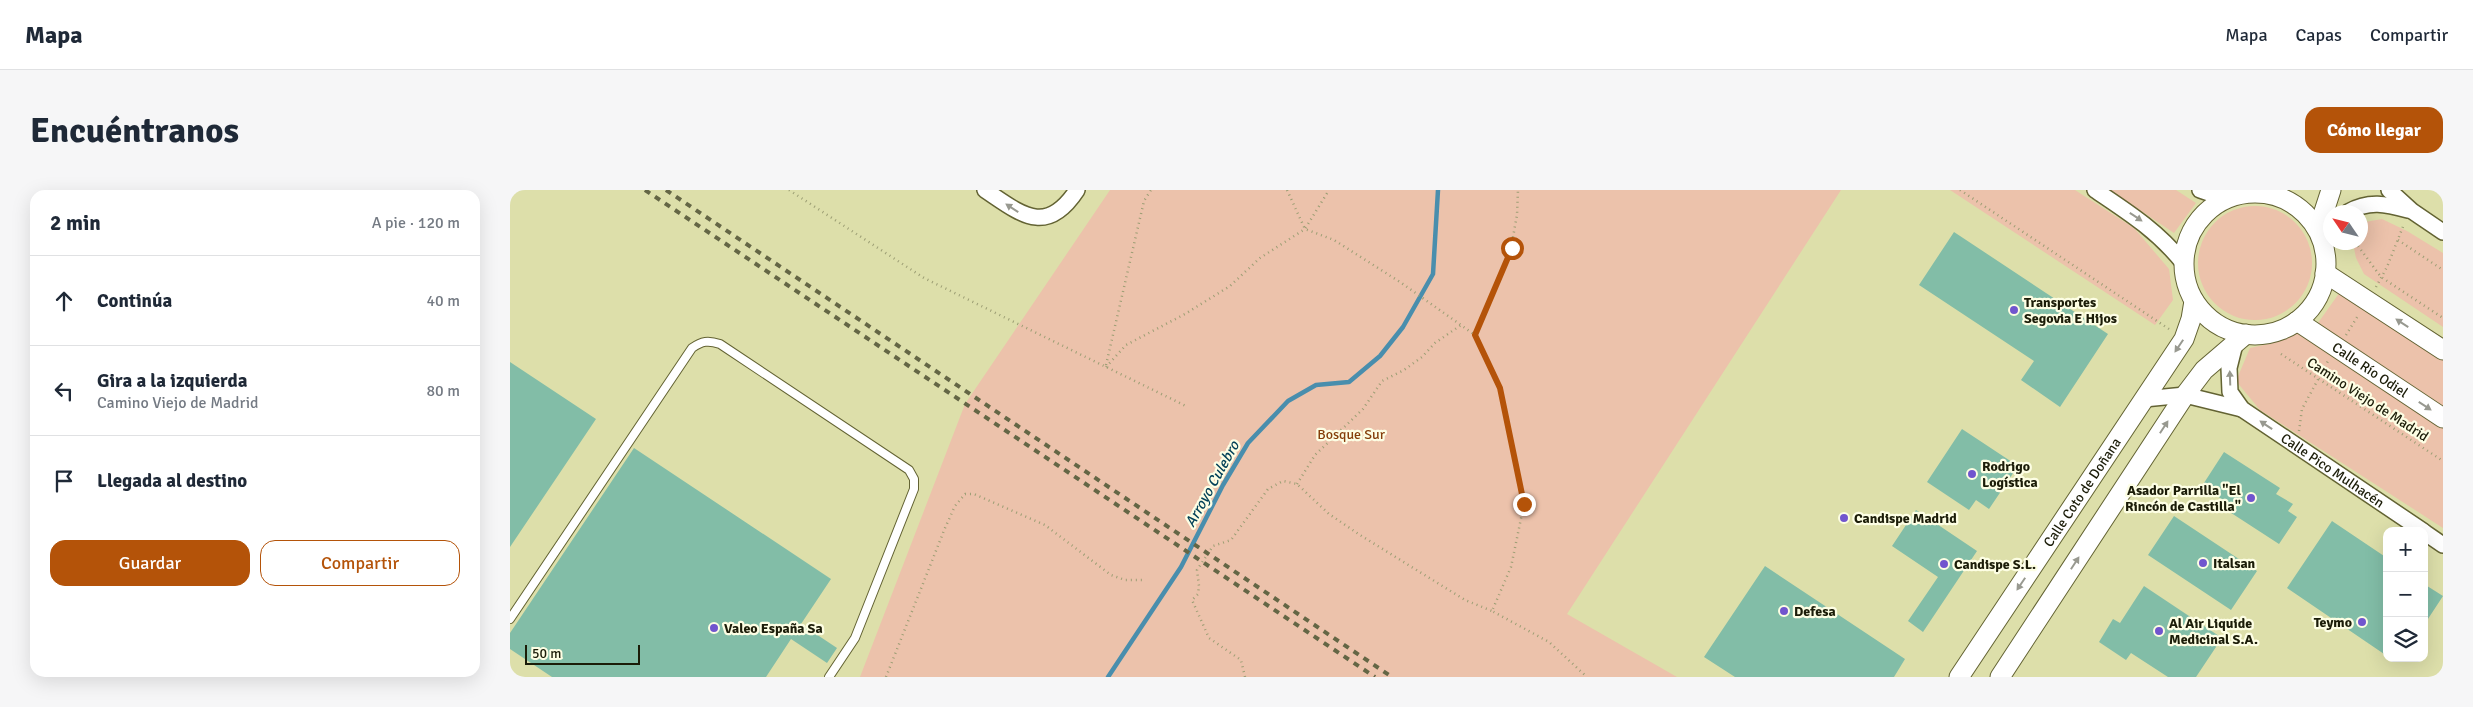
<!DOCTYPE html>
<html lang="es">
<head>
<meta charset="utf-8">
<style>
	:root { --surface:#fff; --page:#f6f6f7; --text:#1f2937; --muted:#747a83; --line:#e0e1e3; --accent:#b45309 }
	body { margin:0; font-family:Signika,sans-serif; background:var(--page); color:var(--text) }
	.controls { position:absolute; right:15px; bottom:15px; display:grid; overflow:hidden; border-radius:10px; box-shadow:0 5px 20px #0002 }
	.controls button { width:45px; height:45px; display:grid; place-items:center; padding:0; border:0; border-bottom:1px solid var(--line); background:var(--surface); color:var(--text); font:25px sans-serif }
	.compass { position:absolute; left:1813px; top:15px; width:45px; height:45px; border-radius:50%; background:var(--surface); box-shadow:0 5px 20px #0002; rotate:305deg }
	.scale { position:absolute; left:15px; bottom:12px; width:115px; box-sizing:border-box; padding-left:5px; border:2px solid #1b1c08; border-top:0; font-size:14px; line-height:18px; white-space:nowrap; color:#1b1c08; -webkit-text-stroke:4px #fdfee4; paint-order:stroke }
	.stop { position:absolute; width:15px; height:15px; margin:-11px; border:4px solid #b45309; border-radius:50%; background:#fff }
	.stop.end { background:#b45309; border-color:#fff; box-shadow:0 1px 5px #0008 }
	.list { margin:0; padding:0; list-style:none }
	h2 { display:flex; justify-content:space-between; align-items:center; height:65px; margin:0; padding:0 20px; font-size:21px }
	h2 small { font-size:16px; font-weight:400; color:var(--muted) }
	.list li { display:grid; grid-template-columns:32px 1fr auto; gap:15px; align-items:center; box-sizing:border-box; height:90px; padding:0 20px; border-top:1px solid var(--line) }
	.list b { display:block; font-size:19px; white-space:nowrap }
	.list p { margin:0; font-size:16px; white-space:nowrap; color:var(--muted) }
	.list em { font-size:16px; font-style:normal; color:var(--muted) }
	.actions { display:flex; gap:10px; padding:15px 20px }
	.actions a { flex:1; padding:11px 0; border:1px solid var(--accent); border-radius:15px; text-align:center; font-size:18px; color:var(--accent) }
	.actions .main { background:var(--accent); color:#fff }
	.icon { flex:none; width:28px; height:28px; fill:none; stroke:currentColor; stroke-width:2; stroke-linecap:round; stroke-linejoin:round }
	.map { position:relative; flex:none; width:1933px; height:487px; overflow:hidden; border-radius:15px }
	header { display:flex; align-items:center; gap:30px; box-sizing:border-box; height:70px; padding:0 25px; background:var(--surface); border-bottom:1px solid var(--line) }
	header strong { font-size:24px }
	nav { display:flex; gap:28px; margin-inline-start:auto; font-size:18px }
	.intro { display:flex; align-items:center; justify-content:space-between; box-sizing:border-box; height:120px; padding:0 30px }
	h1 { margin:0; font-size:35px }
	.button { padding:12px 22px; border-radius:15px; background:var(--accent); color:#fff; font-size:18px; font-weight:700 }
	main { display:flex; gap:30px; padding:0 30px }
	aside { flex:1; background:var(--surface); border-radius:15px; box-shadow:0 5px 20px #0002 }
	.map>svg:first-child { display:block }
	.green { fill:#ecc2ab }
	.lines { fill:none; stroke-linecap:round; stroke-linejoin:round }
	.stream { stroke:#498ead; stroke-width:4.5 }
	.building { fill:#82bda7 }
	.service-casing { stroke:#636333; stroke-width:10 }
	.minor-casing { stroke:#636333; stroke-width:18 }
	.tertiary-casing { stroke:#636333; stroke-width:21 }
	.path { stroke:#9c9e74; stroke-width:2.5; stroke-dasharray:1 4; stroke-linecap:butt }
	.service { stroke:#fff; stroke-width:8 }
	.minor { stroke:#fff; stroke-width:15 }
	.tertiary { stroke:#fff; stroke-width:19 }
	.rail { stroke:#646645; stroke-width:4; stroke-dasharray:6 6; stroke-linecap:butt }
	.oneway { fill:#989990 }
	.route { stroke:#b45309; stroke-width:6 }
	.poi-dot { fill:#7155ce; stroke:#fdfee4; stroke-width:2 }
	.labels { text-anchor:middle; stroke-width:4.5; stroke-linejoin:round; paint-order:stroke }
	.poi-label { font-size:14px; font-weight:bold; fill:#1b1c08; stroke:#fdfee4; text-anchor:start }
	.street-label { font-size:14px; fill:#1b1c08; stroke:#fdfee4 }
	.park-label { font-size:14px; fill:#853e0a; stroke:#fdfee4 }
	.water-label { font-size:15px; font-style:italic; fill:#034158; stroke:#fdfee4 }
</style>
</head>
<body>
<header>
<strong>Mapa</strong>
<nav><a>Mapa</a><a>Capas</a><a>Compartir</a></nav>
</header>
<div class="intro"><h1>Encuéntranos</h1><a class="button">Cómo llegar</a></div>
<main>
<aside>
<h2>2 min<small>A pie · 120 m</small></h2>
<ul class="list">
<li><svg class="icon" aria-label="ahead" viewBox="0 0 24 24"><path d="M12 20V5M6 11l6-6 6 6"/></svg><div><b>Continúa</b></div><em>40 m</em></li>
<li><svg class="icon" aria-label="left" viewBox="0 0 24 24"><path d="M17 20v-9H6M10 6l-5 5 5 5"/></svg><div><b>Gira a la izquierda</b><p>Camino Viejo de Madrid</p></div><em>80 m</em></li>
<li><svg class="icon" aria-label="arrive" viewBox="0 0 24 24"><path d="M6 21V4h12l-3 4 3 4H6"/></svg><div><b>Llegada al destino</b></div></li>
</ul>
<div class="actions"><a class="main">Guardar</a><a>Compartir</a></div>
</aside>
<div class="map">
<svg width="1933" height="487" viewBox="0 0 1933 487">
	<rect width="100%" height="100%" fill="#dddfaa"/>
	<path class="green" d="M600,0H1331L1057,424L1167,487H350L455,214Z
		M1440,0H1565L1624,38L1659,79L1663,110L1645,135Z
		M1600,0H1666L1686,13L1664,43Z
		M1688 73a57 57 0 1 1 114 0a57 57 0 1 1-114 0Z
		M1872,29L1897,41L1933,63V137L1854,84L1846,68L1843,53L1850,52L1851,37L1855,32Z
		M1830,102L1933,170V216L1808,133Z
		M1788,141L1933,237V338L1750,220L1726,191L1740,158L1763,153Z"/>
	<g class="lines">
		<path class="stream" d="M598,487L671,377L713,295L738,253L778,211L806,195L839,192L870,166L893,137L923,84L928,0"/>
	</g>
	<path class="building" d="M1444,42L1598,144L1550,217L1511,190L1524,171L1409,95Z
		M0,172L86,229L0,357Z
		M1452,239L1508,276L1479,319L1466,310L1459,320L1417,292Z
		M124,258L321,389L291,434L327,458L317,473L281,449L256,487H42L0,459V443Z
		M1714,262L1770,298L1766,304L1783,314L1778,321L1787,327L1769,354L1712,317L1716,312L1692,296Z
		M1406,320L1467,361L1413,442L1398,431L1428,387L1382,356Z
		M1664,326L1747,381L1721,420L1638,365Z
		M1822,331L1877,368V466L1777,398Z
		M1255,376L1395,469L1384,487H1225L1194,467Z
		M1914,394L1933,406L1914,435Z
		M1634,396L1712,448L1686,487H1658L1621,463L1616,470L1589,452L1603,429L1610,433Z"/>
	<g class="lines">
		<g class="service-casing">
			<path id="service" d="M0,429L182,158C192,151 198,150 210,154L399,280L404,289V299L345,448L319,487"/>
		</g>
		<g class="minor-casing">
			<g id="minor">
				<path d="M475,0C511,24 536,47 567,0"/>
				<path d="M1585,0C1618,22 1649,42 1674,74"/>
				<path d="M1690,0L1716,9"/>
				<path d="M1879,0L1902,21L1933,42"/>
				<path d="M1731,4L1734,0"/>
				<path d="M1838,22C1859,10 1876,14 1898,20"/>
				<path d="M1814,58L1820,46"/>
				<path id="s1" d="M1725,154L1719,178L1720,202L1732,219L1913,341"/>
				<path d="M1634,209L1675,205L1732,219"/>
				<path d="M1914,342L1933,355"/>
			</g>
		</g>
		<g class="tertiary-casing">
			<g id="tertiary">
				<circle cx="1745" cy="74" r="71"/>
				<path d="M1808,40L1821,0"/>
				<path d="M1815,83L1933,160"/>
				<path id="s2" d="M1787,131L1933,228"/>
				<path id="s3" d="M1449,487L1674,149L1681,129L1684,111"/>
				<path d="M1490,487L1675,205L1694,180L1736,144"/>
			</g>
		</g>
		<path class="path" d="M279,0L414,88L678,217
			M777,0L795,39L824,50L890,92L965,145L990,198L1014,314L1001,377L982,421L1039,452L1077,487
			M1450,0L1659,139
			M1888,50L1933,80
			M1845,52L1871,87L1933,128
			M1866,97L1877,77L1894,34
			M965,145L1001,58L1007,25L1008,0
			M1836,145L1849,124
			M1771,164L1933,271
			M596,175L634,11L641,0
			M596,177L616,155L675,124L720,96L750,68L795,39L819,0
			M1789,241L1792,219L1818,171
			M787,294L805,265L853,219L872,191L894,180L912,167L925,153L951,135
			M376,487L435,338L445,316L455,304H464L535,335L601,385L615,390H633
			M735,487L731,470L699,448L682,410L688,404L689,396L687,380L703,356L721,350L758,299L773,291L787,294L819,324L850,345L955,410L982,421"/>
		<use href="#service" class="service"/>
		<use href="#minor" class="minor"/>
		<use href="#tertiary" class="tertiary"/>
		<path class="rail" d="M135,0L865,487
			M156,0L882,487"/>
	</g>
	<defs><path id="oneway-solid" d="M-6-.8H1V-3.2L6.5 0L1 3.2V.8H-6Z" transform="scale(1.25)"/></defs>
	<g class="oneway">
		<use href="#oneway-solid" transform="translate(502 18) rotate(-147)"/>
		<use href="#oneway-solid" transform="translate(1626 27) rotate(34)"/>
		<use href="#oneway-solid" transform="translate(1892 133) rotate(-147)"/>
		<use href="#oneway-solid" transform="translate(1669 156) rotate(124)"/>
		<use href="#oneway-solid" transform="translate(1720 188) rotate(-92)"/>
		<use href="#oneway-solid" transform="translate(1915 216) rotate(33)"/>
		<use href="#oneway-solid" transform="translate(1756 235) rotate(-146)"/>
		<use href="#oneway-solid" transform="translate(1654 237) rotate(-57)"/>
		<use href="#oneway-solid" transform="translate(1565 373) rotate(-57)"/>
		<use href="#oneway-solid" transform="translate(1511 394) rotate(124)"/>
	</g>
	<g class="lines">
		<path class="route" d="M1002,58L965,145L990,198L1014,314"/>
	</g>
	<g class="poi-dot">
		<circle cx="1504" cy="120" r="5"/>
		<circle cx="1462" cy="284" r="5"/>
		<circle cx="1741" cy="308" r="5"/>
		<circle cx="1334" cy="328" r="5"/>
		<circle cx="1693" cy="373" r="5"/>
		<circle cx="1434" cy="374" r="5"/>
		<circle cx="1274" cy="421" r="5"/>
		<circle cx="1852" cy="432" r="5"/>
		<circle cx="204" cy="438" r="5"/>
		<circle cx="1649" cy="441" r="5"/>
	</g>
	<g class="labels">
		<g class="poi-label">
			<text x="1514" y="117">Transportes<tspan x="1514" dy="16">Segovia E Hijos</tspan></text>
			<text x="1472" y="281">Rodrigo<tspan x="1472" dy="16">Logística</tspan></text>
			<text x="1731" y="305" text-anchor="end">Asador Parrilla "El<tspan x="1731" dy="16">Rincón de Castilla"</tspan></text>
			<text x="1344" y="333">Candispe Madrid</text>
			<text x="1703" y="378">Italsan</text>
			<text x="1444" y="379">Candispe S.L.</text>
			<text x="1284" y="426">Defesa</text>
			<text x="1842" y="437" text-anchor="end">Teymo</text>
			<text x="1659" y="438">Al Air Liquide<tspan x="1659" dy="16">Medicinal S.A.</tspan></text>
			<text x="214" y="443">Valeo España Sa</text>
		</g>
		<g class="street-label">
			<text dy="5" stroke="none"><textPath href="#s2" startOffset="88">Calle Río Odiel</textPath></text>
			<text transform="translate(1858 209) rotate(33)" y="5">Camino Viejo de Madrid</text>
			<text dy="5" stroke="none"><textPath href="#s1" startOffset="179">Calle Pico Mulhacén</textPath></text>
			<text dy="5" stroke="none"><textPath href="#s3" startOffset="222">Calle Coto de Doñana</textPath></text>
		</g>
		<g class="park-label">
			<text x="841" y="249">Bosque Sur</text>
		</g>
		<g class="water-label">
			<text transform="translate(702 294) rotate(-61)" y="5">Arroyo Culebro</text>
		</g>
	</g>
</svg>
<div class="controls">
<button>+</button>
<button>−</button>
<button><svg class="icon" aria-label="layers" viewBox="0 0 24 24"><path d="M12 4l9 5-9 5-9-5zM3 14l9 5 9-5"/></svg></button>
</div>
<svg class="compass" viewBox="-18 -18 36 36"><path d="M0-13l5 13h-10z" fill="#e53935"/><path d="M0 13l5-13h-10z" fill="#747a83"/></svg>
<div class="scale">50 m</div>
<div class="stop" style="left:1002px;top:58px"></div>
<div class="stop end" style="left:1014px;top:314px"></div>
</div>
</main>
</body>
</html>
